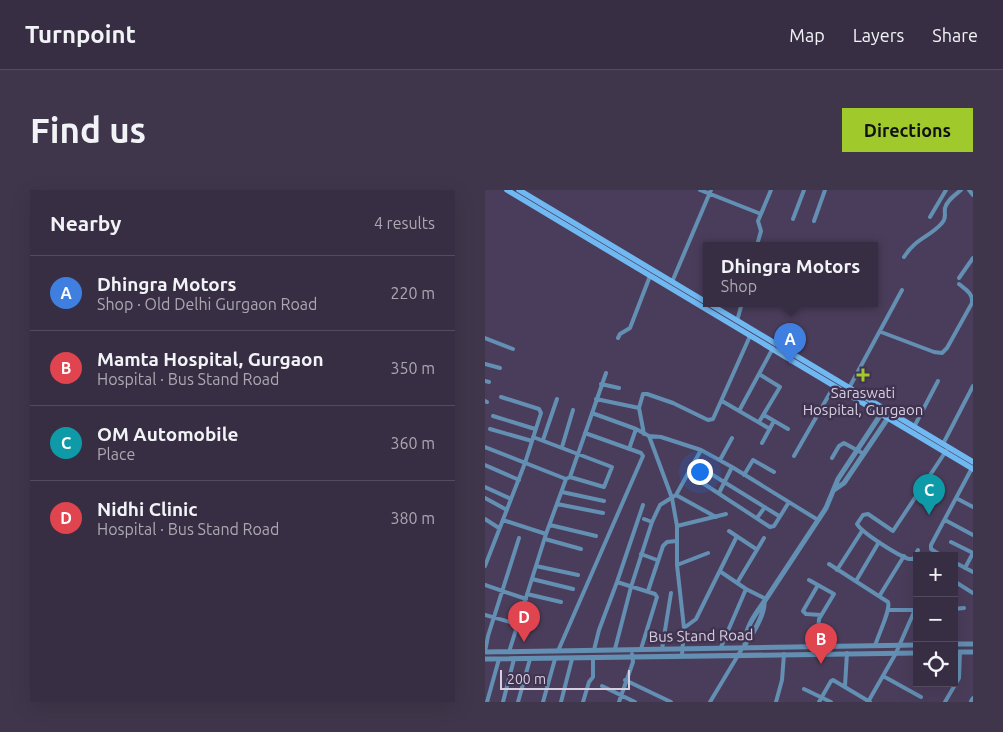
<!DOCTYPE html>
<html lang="en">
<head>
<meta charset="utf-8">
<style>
	:root { --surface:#382e44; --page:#3f364b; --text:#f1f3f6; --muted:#aba8b2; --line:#524a5d; --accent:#a0c92c }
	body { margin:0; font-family:Ubuntu,sans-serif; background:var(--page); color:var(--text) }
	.controls { position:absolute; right:15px; bottom:15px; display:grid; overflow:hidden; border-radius:0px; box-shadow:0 5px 20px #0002 }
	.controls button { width:45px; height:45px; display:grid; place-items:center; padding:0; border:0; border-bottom:1px solid var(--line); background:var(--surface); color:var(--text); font:25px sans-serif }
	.scale { position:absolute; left:15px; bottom:12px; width:130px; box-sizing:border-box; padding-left:5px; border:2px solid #d6cfe1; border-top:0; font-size:14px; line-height:18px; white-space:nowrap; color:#d6cfe1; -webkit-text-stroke:4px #403350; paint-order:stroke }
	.you { position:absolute; left:214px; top:281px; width:18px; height:18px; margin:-12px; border:4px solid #fff; border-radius:50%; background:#1a73e8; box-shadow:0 0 0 8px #1a73e833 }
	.badge { display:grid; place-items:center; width:32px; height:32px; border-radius:50%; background:var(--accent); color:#fff; font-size:16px; font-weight:700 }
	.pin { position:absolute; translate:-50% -41px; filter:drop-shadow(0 1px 2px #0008) }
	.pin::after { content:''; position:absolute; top:26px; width:18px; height:15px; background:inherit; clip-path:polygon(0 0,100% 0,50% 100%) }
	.popup { position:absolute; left:218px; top:52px; width:175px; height:65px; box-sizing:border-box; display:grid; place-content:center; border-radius:0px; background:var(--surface); filter:drop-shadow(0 1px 4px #0005); font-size:16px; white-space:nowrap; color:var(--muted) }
	.popup b { font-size:19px; color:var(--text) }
	.popup::after { content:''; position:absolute; left:50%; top:100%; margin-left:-10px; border:10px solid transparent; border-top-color:var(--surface) }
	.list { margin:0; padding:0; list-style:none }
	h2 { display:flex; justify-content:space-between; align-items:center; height:65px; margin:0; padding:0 20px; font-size:21px }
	h2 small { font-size:16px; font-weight:400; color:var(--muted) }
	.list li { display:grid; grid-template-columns:32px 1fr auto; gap:15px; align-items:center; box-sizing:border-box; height:75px; padding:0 20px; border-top:1px solid var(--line) }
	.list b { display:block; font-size:19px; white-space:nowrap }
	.list p { margin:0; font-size:16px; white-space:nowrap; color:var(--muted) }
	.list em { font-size:16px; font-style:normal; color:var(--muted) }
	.icon { flex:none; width:28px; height:28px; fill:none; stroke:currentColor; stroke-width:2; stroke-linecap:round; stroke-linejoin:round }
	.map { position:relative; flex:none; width:488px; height:512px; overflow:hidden; border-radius:0px }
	header { display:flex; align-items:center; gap:30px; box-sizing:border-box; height:70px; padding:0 25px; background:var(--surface); border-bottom:1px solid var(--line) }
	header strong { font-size:24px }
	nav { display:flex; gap:28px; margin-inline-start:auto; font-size:18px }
	.intro { display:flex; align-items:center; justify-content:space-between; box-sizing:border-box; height:120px; padding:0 30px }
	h1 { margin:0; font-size:35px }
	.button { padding:12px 22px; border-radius:0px; background:var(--accent); color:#111; font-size:18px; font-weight:700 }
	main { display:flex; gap:30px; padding:0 30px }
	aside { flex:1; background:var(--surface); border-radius:0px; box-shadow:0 5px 20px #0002 }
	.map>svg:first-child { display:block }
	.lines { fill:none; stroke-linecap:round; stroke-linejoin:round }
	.minor { stroke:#638fb3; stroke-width:4 }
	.tertiary { stroke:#638fb3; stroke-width:5 }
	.secondary { stroke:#70b8f1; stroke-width:5.5 }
	.poi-dot { fill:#a0c92c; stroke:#403350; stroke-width:2 }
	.labels { text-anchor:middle; stroke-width:5; stroke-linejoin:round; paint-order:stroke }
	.poi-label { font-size:15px; fill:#d6cfe1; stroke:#403350 }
	.street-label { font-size:15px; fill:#d6cfe1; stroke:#403350 }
</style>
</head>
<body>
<header>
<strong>Turnpoint</strong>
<nav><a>Map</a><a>Layers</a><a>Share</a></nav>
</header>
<div class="intro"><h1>Find us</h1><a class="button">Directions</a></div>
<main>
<aside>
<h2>Nearby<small>4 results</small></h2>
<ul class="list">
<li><span class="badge" style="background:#3f7fe0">A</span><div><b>Dhingra Motors</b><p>Shop · Old Delhi Gurgaon Road</p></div><em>220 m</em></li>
<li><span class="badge" style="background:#e0444e">B</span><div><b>Mamta Hospital, Gurgaon</b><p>Hospital · Bus Stand Road</p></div><em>350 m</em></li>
<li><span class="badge" style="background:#0f9aa8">C</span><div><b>OM Automobile</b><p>Place</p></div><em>360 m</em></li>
<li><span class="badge" style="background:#e0444e">D</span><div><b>Nidhi Clinic</b><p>Hospital · Bus Stand Road</p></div><em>380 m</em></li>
</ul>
</aside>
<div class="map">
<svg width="488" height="512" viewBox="0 0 488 512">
	<rect width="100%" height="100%" fill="#4a3d5b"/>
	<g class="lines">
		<path class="minor" d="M215,0L276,24
			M484,0L488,5
			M445,27L461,0
			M308,29L319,0
			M329,31L340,0
			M272,55L276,41L273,31L286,0
			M419,67C431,48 445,47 457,33C462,28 459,24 460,18C462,10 470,5 476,0
			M474,88L488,68
			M187,92L226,0
			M252,131L257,113
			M396,142L449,162L457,163L462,158L487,113C488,103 481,100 474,94
			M0,148L28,159
			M133,148L135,144L145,138L165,86
			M0,174L15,178
			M0,191L4,192
			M116,194L134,198
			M364,198L417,100
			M111,209L154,218
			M0,211L2,212
			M237,211L285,239
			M254,221L288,158
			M107,223L151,239L164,246L176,247L216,260L247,277L333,330
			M279,225L303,239
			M8,226L50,239
			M274,232L295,197L274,184
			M429,237L453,191
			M5,239L47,251
			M159,244L154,218L158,204H162L188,213L223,230L228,229L265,146
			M164,246L187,308L192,336V375L199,438L197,465
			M48,247L127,277L119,297L85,287
			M58,250L72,209
			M277,253L289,231
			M458,254L488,196
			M0,257L81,289
			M77,257L88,220
			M144,259L151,239
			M309,266L349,196
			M347,268L354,256L359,253L379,264
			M235,270L247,248
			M0,275L34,290
			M218,279L294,326
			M259,285L268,270L289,282
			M213,290L285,337L289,336L304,312
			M0,297L26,309
			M77,302L119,311
			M234,303L247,277
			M191,305L231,327
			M0,308L22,320
			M471,308L488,317
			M72,314L118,323
			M272,328L280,317
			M0,329L14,338
			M159,329L167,332
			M18,330L61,344
			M460,330L488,345
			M65,335L111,346
			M192,336L241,324
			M244,341L271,359
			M60,349L96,359
			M466,352L488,363
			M156,364L172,370
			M457,366L446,359V355L487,278
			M429,368L433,360
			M432,369C429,369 427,369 424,369C414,366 377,343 372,334L378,325L383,324L408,341L461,261
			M469,372L488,382
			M344,374L403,412C406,420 393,445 390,456
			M192,375L223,363
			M0,376L40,273L56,223L54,219L16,207
			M51,376L93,385
			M480,378L488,363
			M352,380L377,341
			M236,382L261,399L281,409
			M47,389L88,399
			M324,390L349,404L334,429L332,456
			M371,391L394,352
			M469,391L488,403
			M132,392L170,404L172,407L156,459
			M252,393L279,348
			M0,395L41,409
			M333,395L318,421L321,424L336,425
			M163,401L178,356L182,352L191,351
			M42,404L76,412
			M395,405L419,366
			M469,419L479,418
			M404,420H430
			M0,425L32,434
			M199,438L211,429L252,346
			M236,457L261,399
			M130,459L146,397L167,332L175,315L191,305L216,260
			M177,459L186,403
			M109,460L114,440L132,392L158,315
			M73,461L158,266L156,263L100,243
			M0,462L3,446L34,348
			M24,462L61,344L81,289L85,287L121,183
			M398,486L436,507
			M140,490L186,512
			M117,496L150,512
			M360,496L362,463
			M319,499L346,512
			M486,511L488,508
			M2,512L14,469
			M18,512L29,469
			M33,512L45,469
			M58,512L70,469
			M76,512L87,469
			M98,512L104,492L108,487V468
			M134,512L148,472L147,464
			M225,512L258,457
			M291,512L297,490L299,464
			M334,512L346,491L348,490L385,512
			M383,512L411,463L432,415
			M460,512L474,488L475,462"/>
		<path class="tertiary" d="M349,300L359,293L403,228
			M261,453C259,437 273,421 281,409L341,318L353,289L396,224
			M260,454C267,446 280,424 279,412
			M469,454H488
			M0,462L432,455
			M469,462H488
			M0,469L432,463"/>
		<path class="secondary" d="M22,0L488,279
			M34,0L221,112
			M223,113L488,272"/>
	</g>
	<path class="poi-dot" d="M375.5 177.5h5v5h5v5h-5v5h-5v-5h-5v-5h5z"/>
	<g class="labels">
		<g class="poi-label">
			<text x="378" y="208">Saraswati<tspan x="378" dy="17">Hospital, Gurgaon</tspan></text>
		</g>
		<g class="street-label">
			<text transform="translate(216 446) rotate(-1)" y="5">Bus Stand Road</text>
		</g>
	</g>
</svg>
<div class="controls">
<button>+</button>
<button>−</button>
<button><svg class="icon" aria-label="locate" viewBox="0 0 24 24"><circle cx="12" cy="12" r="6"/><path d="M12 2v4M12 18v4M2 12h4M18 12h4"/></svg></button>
</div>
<div class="scale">200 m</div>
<div class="you"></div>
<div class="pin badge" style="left:305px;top:174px;background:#3f7fe0">A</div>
<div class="popup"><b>Dhingra Motors</b>Shop</div>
<div class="pin badge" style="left:336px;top:474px;background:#e0444e">B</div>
<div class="pin badge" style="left:444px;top:325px;background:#0f9aa8">C</div>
<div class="pin badge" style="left:39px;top:452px;background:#e0444e">D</div>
</div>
</main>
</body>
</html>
